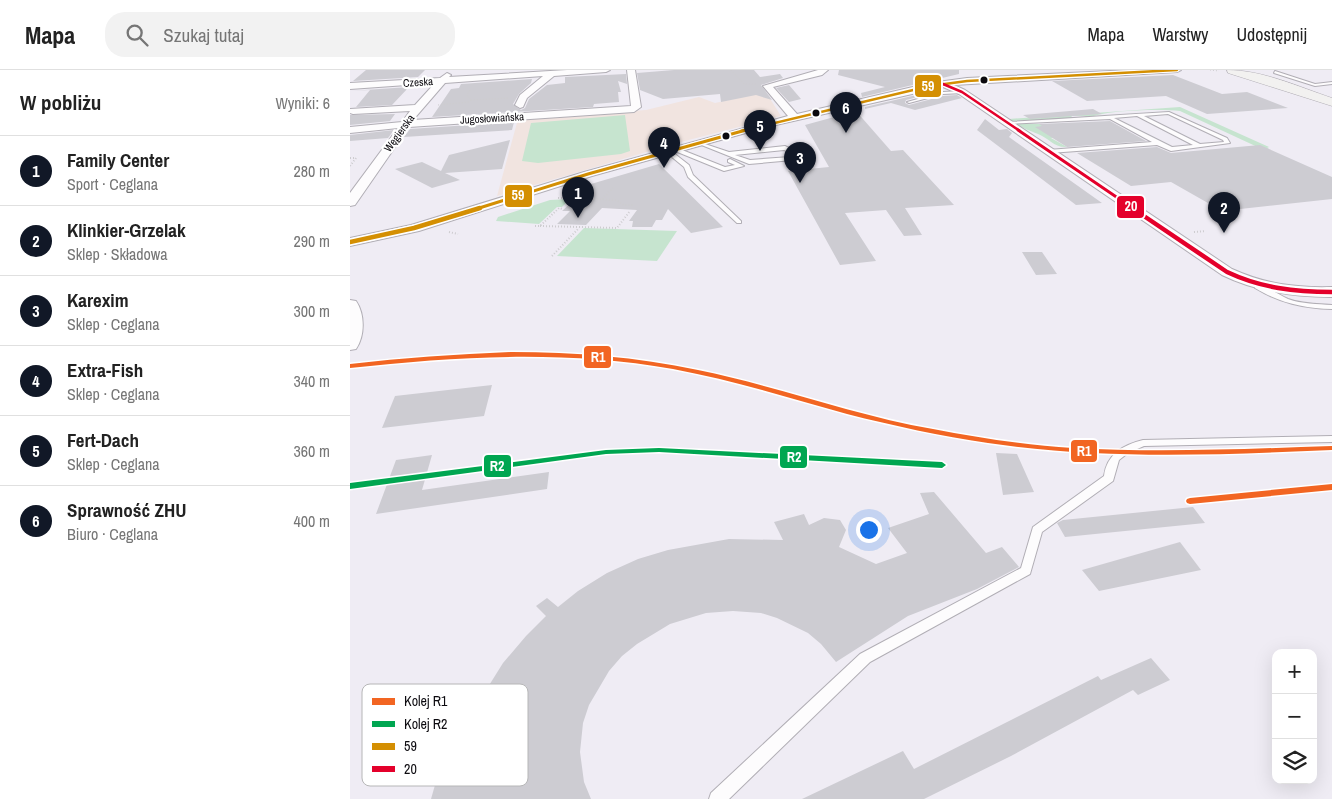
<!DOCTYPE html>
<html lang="pl">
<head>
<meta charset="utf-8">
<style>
	:root { --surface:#fff; --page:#f2f2f2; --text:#222; --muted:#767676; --line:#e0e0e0; --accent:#111827 }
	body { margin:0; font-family:"Archivo Narrow",sans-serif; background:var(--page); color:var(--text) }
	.controls { position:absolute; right:15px; bottom:15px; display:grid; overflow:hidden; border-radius:10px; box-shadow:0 5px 20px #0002 }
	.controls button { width:45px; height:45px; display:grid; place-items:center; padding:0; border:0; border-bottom:1px solid var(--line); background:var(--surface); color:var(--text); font:25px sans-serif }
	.you { position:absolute; left:518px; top:459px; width:18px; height:18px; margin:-12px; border:4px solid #fff; border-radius:50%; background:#1a73e8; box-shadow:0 0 0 8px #1a73e833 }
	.badge { display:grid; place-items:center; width:32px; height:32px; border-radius:50%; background:var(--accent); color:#fff; font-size:16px; font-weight:700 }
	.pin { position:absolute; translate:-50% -41px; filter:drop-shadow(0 1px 2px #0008) }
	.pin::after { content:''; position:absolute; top:26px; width:18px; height:15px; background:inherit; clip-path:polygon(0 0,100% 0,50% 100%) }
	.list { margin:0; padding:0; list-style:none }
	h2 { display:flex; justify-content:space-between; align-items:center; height:65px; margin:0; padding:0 20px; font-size:21px }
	h2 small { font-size:16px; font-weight:400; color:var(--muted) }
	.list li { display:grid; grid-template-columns:32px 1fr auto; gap:15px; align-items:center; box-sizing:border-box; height:70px; padding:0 20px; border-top:1px solid var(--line) }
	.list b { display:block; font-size:19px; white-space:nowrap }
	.list p { margin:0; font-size:16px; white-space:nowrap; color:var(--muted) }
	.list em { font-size:16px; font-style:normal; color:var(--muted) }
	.icon { flex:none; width:28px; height:28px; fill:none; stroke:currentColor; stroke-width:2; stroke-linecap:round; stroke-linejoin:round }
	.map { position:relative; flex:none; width:982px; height:729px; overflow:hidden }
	header { display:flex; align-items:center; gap:30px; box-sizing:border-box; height:70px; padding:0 25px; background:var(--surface); border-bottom:1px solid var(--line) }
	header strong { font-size:24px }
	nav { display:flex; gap:28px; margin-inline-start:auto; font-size:18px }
	.search { width:350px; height:45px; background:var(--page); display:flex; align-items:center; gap:12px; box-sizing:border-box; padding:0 18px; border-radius:20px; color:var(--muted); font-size:19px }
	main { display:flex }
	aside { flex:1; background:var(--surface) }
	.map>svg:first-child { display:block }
	.education { fill:#f1e4e0 }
	.green { fill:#c6e4cf }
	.building { fill:#cdccd2 }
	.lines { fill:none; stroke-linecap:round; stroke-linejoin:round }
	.lane-casing { stroke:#b1aeb5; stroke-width:2 }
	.street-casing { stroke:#b1aeb5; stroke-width:2 }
	.secondary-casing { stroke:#b1aeb5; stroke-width:1 }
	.path-far1 { stroke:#cdcccf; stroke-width:1; stroke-dasharray:1 2; stroke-linecap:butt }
	.path { stroke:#cdcccf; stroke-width:2; stroke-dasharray:1 2; stroke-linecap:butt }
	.lane { fill:#fdfcfd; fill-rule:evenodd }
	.street { fill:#fdfcfd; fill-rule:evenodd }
	.secondary { fill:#f2f1f0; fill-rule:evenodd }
	.bus-1-far2-casing { stroke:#fff; stroke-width:4.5 }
	.bus-1-far1-casing { stroke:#fff; stroke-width:5 }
	.bus-1-casing { stroke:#fff; stroke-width:7 }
	.bus-2-far2-casing { stroke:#fff; stroke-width:4.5 }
	.bus-2-far1-casing { stroke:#fff; stroke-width:5 }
	.bus-2-casing { stroke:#fff; stroke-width:7 }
	.bus-1-far2 { stroke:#d48f02; stroke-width:2.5 }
	.bus-1-far1 { stroke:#d48f02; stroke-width:3 }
	.bus-1 { stroke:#d48f02; stroke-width:4.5 }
	.bus-2-far2 { stroke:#e4002b; stroke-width:2.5 }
	.bus-2-far1 { stroke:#e4002b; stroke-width:3 }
	.bus-2 { stroke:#e4002b; stroke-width:4.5 }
	.rail-1-casing { stroke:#fff; stroke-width:3 }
	.rail-2-casing { stroke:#fff; stroke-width:3 }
	.rail-1 { fill:#f26522; fill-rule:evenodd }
	.rail-2 { fill:#00a651; fill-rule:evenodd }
	.bus-dot { fill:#0c0a0f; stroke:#fff; stroke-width:2 }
	.labels { text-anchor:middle; stroke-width:4.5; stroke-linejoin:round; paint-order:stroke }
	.far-street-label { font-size:11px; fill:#0c0a0f; stroke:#fff }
	.key { fill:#fff; stroke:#b6b6b7; stroke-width:1 }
	.key-label { font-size:14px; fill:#0c0a0f }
	.line-badge { stroke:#fff; stroke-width:2 }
	.badge-label { font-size:14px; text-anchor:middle; font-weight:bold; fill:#fff }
</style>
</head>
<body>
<header>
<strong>Mapa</strong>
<div class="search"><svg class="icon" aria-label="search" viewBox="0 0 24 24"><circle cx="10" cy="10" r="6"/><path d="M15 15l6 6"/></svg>Szukaj tutaj</div>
<nav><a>Mapa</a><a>Warstwy</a><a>Udostępnij</a></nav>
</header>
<main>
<aside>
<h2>W pobliżu<small>Wyniki: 6</small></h2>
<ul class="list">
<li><span class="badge">1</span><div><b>Family Center</b><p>Sport · Ceglana</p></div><em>280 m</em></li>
<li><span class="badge">2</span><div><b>Klinkier-Grzelak</b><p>Sklep · Składowa</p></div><em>290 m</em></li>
<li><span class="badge">3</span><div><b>Karexim</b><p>Sklep · Ceglana</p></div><em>300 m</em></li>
<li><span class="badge">4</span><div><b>Extra-Fish</b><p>Sklep · Ceglana</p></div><em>340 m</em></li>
<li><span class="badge">5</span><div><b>Fert-Dach</b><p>Sklep · Ceglana</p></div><em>360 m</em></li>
<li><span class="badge">6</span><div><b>Sprawność ZHU</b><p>Biuro · Ceglana</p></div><em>400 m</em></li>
</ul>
</aside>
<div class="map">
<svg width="982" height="729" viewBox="0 0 982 729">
	<rect width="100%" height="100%" fill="#efecf4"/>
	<path class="education" d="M411,23L417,24L431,46L327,73L147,126L168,49L296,40L349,27L365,33Z"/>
	<path class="green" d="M830,37L919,77L917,78L919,79L914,80L830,41C810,39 756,40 738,48L734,46H721L725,49L661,51L659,49Z
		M275,45L280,81L271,84L188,93L172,91L181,53Z
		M666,54H698L708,67L701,68L717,77C704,78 699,68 688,64C679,60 674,59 666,54Z
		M200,130L220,129L212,137H207L189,154L146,151L148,147Z
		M234,158L327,161L307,191L207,186Z"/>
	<path class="building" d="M16,0H75L68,7L3,11Z
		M324,0H404L410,7L430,4L433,8L411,15L422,30L406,25L371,32L370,24L313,29L290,20L287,3Z
		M489,0H609V4L512,27L511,23L535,17L488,5Z
		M276,4L277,14L268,11L271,22H268L269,32L244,34L243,37L82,47L101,19L109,18L111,14L182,9L181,13L169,24L163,34L171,40L175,38L179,29L197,15L215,13V7Z
		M823,5L872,24L897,22L938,38L857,44L816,26L737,31L702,11Z
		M439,15L451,29L439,32L426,18Z
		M59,17L42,35L6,37L20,20L0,21Z
		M588,20L591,21L556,30L555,33L559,35L593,26L607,25L612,28L565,40L541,33L515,39V37Z
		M743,39L752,44L680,49L673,45Z
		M506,41L541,81L553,80L604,135L555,138L572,165L554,166L536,140L495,143L526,191L490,195L438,101L479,97L455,55Z
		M45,44L40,51L51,50L0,55V45Z
		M635,49L649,60L657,59L662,63L659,67L752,133L726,135L627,60Z
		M760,51L796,71L717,77L685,57L692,56L689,54Z
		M164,52L162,60L54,67L60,59Z
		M44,60L38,68L0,71V65Z
		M160,70L152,99L95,103L110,110L82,118L45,99L72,92L91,101L99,85Z
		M910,75L982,107V129L872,141L821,112L781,116L727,83L807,77L821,83Z
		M309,94L373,157L341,163L318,139L312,150H306L302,157H282L283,151H279L287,140L252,138L236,155L207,154L220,141H212L241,114Z
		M672,182H692L707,204L686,205Z
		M142,315L134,346L32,358L45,326Z
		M646,383L667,384L684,422L653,425Z
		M82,385L72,420L199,402L197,419L26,444L46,390Z
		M584,422L636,483L652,477L669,497L627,519L558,546L486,592L471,574L458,563L427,548L411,543L383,541L356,543L320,554L287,574L272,586L259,601L239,635L233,653L230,682L234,712L241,729H81L91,694L108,692L117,659L133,625L153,593L176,566L196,546L186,536L197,528L208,537L228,521L257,503L288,489L318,480L379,469L433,470L424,452L454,444L459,455L474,448L490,450L496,460L489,477L526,494L557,483L538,458L579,444L570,423Z
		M843,437L855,453L715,467L707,453L713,450Z
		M830,472L851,500L749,521L732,500Z
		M801,588L820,610L788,625L783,620L661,686L574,729H452L553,681L564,699L748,606L751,610Z"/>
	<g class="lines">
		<g class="lane-casing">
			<path id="lane" d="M925,1L965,14L982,12V14L965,16L924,3Z
				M612,21L613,23L593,24L559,33L557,32L593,22Z
				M819,42L877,68L880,73L821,81L807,75L700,83L698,80L802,72L760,49L658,54L656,53L658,52C713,49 766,45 819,42ZM818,44L873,70L874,72L850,74L794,46ZM787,46L843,75L822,77L764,48Z
				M349,72L379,82L435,76L441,79L446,88L443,90L399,94L349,74ZM434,80L437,81L440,87L400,90L385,85Z
				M327,78L375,97L385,95L378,92V90L380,89L394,96L374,101L325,81Z
				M317,81H321L339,95L343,105L391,151V153H387L338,107L334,97L317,83Z
				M905,214C914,214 929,225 938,229C952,234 967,234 982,235V239C953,238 930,233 905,218Z
				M982,366V372L794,376L778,383L769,390L763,411L692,462L680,504L520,592L379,729H359L361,723L510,584L671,498L683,457L754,406C757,384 773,375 793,370Z"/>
		</g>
		<g class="street-casing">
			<path id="street" d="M217,0H260L256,2L204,6L177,28L173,37L170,38L165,35L170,25L193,6L95,13L63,50L281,36L277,0H285L291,37L284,42L59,57L5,135L0,136V123L48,58L0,63V57L52,52L60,41L3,44L0,43V39L65,35L85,13L0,19V13L90,8L97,3L101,5L99,7Z
				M468,0H478L472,5L423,17L447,44L580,13L617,8L781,0H831L827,2L604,15L615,20L882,199C915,214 946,218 982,217V227C943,227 907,222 872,205L609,24L593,17L417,57L242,106L69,161L0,176V168L61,155L234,102L438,46L413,16Z
				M0,230L6,231C15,244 15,266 6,279L0,280Z"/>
		</g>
		<g class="secondary-casing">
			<path id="secondary" d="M877,0C913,0 949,17 982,28V36L878,3Z"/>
		</g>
		<path class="path-far1" d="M381,0L394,14H406
			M860,0L869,1
			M121,30L160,28
			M88,35L119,32L121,30L117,25L120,20"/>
		<path class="path" d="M0,88H6L0,96
			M208,128L266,130L274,135H283
			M252,129L263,118
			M185,156H190L209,138L213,139
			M190,156L267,158L280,141
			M99,162L108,164
			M844,162L856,161
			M202,186L229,158"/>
		<use href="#lane" class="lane"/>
		<use href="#street" class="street"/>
		<use href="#secondary" class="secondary"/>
		<g class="bus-1-far2-casing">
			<path id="bus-1-far2" d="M391,61L580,16L617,11L827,0"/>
		</g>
		<g class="bus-1-far1-casing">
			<path id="bus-1-far1" d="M126,139L238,104L396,60"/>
		</g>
		<g class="bus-1-casing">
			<path id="bus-1" d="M0,172L64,158L130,138"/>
		</g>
		<g class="bus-2-far2-casing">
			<path id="bus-2-far2" d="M593,14L612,22L670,61"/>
		</g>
		<g class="bus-2-far1-casing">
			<path id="bus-2-far1" d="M668,60L784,139"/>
		</g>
		<g class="bus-2-casing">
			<path id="bus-2" d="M782,138L877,202C911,218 945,222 982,222"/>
		</g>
		<use href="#bus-1-far2" class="bus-1-far2"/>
		<use href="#bus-1-far1" class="bus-1-far1"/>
		<use href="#bus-1" class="bus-1"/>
		<use href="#bus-2-far2" class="bus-2-far2"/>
		<use href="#bus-2-far1" class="bus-2-far1"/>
		<use href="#bus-2" class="bus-2"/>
		<g class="rail-1-casing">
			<path id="rail-1" d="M162,282C225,282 286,287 348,300C427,316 503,345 583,359C629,368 676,375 723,378C809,383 896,379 982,376V380C867,385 752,390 638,373C591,366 544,356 497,344C439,328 382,310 323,299C214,280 109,286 0,298V294C54,288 107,284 162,282Z
				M982,414V420L840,434L837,433L836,431L837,429L840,428Z"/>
		</g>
		<g class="rail-2-casing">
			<path id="rail-2" d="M309,378L592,392L596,395L592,398L309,382L256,384L0,419V413L256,380Z"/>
		</g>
		<use href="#rail-1" class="rail-1"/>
		<use href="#rail-2" class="rail-2"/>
	</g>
	<g class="bus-dot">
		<circle cx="634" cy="10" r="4.5"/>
		<circle cx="466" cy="43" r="4.5"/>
		<circle cx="376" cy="66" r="4.5"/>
	</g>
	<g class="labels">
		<g class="far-street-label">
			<text transform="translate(68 12) rotate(-4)" y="4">Czeska</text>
			<text transform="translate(142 48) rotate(-3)" y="4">Jugosłowiańska</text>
			<text transform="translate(49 63) rotate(-54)" y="4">Węgierska</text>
		</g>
	</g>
	<rect x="12" y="614" width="166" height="102" rx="8" class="key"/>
	<rect x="22" y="628" width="23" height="7" fill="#f26522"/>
	<rect x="22" y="651" width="23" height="6" fill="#00a651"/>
	<rect x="22" y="673" width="23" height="7" fill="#d48f02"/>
	<rect x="22" y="696" width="23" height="6" fill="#e4002b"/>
	<g class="key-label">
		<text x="54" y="636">Kolej R1</text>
		<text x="54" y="659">Kolej R2</text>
		<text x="54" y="681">59</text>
		<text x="54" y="704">20</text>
	</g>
	<g class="line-badge">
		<rect x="564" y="4" width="28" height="24" rx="5" fill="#d48f02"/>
		<rect x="154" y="114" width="29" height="24" rx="5" fill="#d48f02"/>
		<rect x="766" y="125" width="29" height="24" rx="5" fill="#e4002b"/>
		<rect x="233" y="275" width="29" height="24" rx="5" fill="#f26522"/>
		<rect x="720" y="369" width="28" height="24" rx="5" fill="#f26522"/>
		<rect x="429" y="375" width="29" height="24" rx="5" fill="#00a651"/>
		<rect x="133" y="384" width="29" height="24" rx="5" fill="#00a651"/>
	</g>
	<g class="badge-label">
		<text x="578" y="21">59</text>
		<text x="168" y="130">59</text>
		<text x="781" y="141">20</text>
		<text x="248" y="292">R1</text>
		<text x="734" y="386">R1</text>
		<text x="444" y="392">R2</text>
		<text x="147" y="401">R2</text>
	</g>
</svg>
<div class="controls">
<button>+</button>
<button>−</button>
<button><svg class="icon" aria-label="layers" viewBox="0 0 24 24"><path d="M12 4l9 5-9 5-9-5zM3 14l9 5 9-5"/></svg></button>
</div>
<div class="you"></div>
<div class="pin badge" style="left:228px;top:148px">1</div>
<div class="pin badge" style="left:874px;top:163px">2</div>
<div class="pin badge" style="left:450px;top:113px">3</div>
<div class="pin badge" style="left:314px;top:98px">4</div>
<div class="pin badge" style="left:410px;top:81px">5</div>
<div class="pin badge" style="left:496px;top:63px">6</div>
</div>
</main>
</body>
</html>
